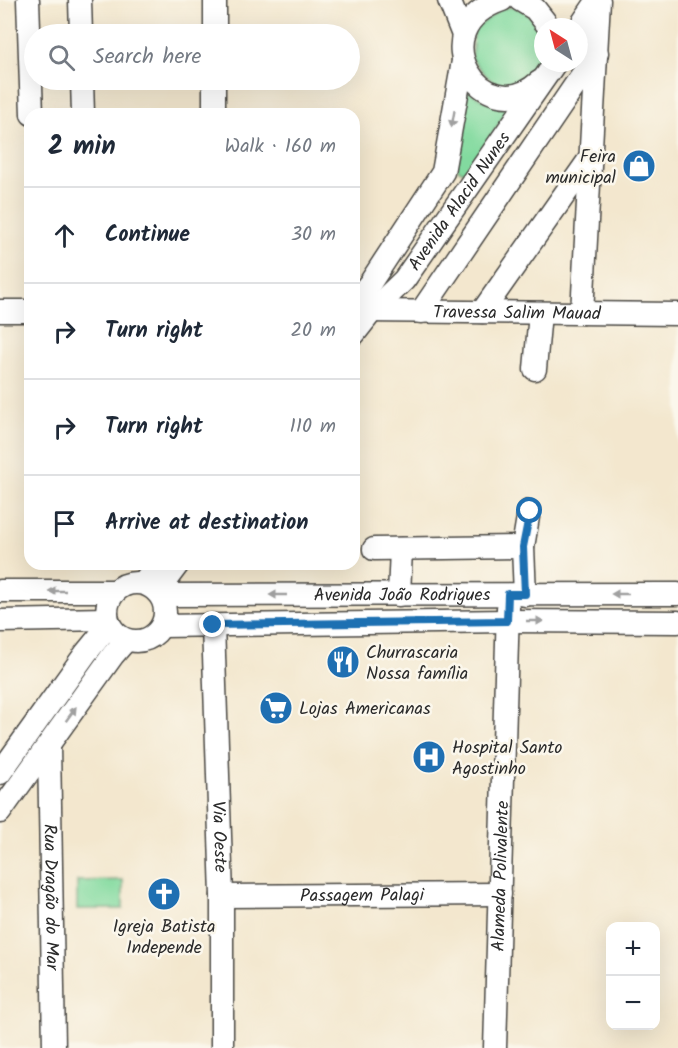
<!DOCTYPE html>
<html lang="en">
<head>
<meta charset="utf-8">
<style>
	:root { --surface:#fff; --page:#f2f2f3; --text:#1f2937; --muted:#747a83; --line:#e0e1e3 }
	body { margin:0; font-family:Kalam,sans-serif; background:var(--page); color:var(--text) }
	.controls { position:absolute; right:18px; bottom:18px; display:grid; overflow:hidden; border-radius:12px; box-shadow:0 6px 24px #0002 }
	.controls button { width:54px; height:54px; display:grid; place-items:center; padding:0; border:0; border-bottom:2px solid var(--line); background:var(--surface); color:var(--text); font:30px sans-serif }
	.compass { position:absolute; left:534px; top:18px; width:54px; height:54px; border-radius:50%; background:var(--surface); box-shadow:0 6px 24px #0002; rotate:324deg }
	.stop { position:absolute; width:18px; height:18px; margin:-14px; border:4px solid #1f6fb2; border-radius:50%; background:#fff }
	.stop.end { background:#1f6fb2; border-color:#fff; box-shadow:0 2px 6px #0008 }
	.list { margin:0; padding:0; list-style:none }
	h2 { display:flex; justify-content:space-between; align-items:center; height:78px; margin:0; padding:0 24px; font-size:26px }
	h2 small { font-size:20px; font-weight:400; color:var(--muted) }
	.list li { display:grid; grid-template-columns:39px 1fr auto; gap:18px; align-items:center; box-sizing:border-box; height:96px; padding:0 24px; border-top:2px solid var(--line) }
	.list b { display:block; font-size:22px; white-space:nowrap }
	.list em { font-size:20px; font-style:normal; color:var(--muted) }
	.icon { flex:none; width:33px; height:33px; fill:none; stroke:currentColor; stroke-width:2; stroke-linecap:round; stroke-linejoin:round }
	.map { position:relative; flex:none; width:678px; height:1048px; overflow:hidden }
	.search { position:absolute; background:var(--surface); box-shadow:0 6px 24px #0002; left:24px; top:24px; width:336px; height:66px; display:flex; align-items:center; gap:15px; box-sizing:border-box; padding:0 21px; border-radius:33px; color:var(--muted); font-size:22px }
	.panel { position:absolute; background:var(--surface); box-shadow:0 6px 24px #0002; left:24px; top:108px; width:336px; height:462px; border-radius:18px }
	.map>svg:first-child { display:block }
	.green { fill:#82da9f; stroke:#568265; stroke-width:1.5 }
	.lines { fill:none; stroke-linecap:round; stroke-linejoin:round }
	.minor-casing { stroke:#494743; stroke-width:25 }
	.minor { stroke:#fff; stroke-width:22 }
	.oneway { fill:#a0a0a0 }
	.route { stroke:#1f6fb2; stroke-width:8 }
	.labels { text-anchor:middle; stroke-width:5; stroke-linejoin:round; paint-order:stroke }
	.poi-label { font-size:18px; fill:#2b2b2b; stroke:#fbf7ec; text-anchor:start }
	.street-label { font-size:18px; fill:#2b2b2b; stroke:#fbf7ec }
</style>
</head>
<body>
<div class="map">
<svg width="678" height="1048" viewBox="0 0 678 1048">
	<rect width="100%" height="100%" fill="#fbf7ec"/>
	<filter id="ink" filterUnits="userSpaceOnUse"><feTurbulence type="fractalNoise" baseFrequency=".0167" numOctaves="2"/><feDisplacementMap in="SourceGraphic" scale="12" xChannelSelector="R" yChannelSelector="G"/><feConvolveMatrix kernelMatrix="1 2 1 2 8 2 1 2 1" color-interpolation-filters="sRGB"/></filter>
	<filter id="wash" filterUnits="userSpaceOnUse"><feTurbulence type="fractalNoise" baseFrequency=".008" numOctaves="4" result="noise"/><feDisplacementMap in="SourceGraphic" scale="24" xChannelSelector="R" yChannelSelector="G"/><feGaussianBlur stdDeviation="1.35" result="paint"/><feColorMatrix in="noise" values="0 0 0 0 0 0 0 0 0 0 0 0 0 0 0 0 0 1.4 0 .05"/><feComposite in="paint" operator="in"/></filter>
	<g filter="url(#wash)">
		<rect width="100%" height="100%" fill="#f3e7ce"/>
		<path class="green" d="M512,7L521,9L543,27V63L536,76C498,90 497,90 472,59L474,30L502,8Z
			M468,89C482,102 494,106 512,103L470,170L463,172L458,169L455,163Z
			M123,880V909H77V881Z"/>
	</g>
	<g filter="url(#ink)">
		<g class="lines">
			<g class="minor-casing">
				<g id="minor">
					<path d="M28,0L32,114"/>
					<path d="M80,0L81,34"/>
					<path d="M449,0L463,35"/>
					<path d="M502,0C417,29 484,133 539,82"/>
					<path d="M520,0L535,9L549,27"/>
					<path d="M579,28L598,0"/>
					<path d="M215,34V0"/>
					<path d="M82,80L83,114"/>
					<path d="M214,114V80"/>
					<path d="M354,302L370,283L443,172L463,61"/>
					<path d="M0,311H30"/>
					<path id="s1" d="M365,311L678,314"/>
					<path d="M421,312L597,53"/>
					<path d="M482,312L591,157"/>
					<path d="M582,313L599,0"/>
					<path id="s2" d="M354,334L372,311L404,280L555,63"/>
					<path d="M535,369L540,313"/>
					<path d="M374,549L523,547"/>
					<circle cx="136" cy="612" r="29"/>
					<path d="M143,583L157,564"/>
					<path d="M0,591H115"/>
					<path d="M157,592L178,564"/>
					<path id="s3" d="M160,595L678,594"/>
					<path d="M399,595L401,549"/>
					<path d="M525,595L523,547L529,511"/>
					<path d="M0,621L107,619"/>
					<path id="s4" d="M213,625L222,896V1048"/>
					<path d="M162,626L507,621L678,622"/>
					<path id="s5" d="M49,745L54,1048"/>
					<path d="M0,773L86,653L109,625"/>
					<path d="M0,812L113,655L126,640"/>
					<path id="s6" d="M222,896L500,894"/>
					<path id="s7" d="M495,1048L508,608"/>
				</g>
			</g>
			<use href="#minor" class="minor"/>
		</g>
		<defs><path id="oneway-solid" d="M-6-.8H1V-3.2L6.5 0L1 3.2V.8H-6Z" transform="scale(1.5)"/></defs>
		<g class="oneway">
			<use href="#oneway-solid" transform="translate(453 119) rotate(100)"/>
			<use href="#oneway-solid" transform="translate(57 591) rotate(-180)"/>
			<use href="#oneway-solid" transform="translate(620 594) rotate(180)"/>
			<use href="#oneway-solid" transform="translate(278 595) rotate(180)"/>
			<use href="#oneway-solid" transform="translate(535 621)"/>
			<use href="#oneway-solid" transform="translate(71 714) rotate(-54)"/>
		</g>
	</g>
	<g class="lines" filter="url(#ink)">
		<path class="route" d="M213,625L507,621L508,594H525L523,547L530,511"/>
	</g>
	<defs>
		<g id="shop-disc" transform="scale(1.725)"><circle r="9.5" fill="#1f6fb2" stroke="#fbf7ec"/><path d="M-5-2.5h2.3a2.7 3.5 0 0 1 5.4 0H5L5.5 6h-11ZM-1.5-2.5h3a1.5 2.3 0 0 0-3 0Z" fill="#fff"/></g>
		<g id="restaurant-disc" transform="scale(1.725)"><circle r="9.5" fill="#1f6fb2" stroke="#fbf7ec"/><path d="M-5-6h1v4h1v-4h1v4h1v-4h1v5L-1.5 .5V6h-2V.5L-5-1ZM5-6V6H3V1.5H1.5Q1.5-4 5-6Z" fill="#fff"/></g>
		<g id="supermarket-disc" transform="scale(1.725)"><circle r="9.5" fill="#1f6fb2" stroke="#fbf7ec"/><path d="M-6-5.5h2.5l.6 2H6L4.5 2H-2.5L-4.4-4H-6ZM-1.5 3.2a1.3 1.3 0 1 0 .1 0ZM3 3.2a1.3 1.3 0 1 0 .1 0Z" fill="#fff"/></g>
		<g id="hospital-disc" transform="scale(1.725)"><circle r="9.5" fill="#1f6fb2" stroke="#fbf7ec"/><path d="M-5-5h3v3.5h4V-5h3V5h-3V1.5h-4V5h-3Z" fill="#fff"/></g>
		<g id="church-disc" transform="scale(1.725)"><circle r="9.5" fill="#1f6fb2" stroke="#fbf7ec"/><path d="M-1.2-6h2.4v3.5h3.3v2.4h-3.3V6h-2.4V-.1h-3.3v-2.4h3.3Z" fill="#fff"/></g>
	</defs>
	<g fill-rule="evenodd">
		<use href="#shop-disc" x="639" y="166"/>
		<use href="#restaurant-disc" x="343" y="662"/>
		<use href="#supermarket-disc" x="276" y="708"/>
		<use href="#hospital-disc" x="429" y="757"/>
		<use href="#church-disc" x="164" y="894"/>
	</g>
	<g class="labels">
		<g class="poi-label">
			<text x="616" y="162" text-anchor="end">Feira<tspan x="616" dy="21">municipal</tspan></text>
			<text x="366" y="658">Churrascaria<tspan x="366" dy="21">Nossa família</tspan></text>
			<text x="299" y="714">Lojas Americanas</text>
			<text x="452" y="753">Hospital Santo<tspan x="452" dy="21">Agostinho</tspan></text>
			<text x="164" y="932" text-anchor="middle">Igreja Batista<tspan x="164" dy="21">Independe</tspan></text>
		</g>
		<g class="street-label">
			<text dy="6" stroke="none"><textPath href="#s2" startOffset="170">Avenida Alacid Nunes</textPath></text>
			<text dy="6" stroke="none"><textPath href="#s1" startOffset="152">Travessa Salim Mauad</textPath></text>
			<text dy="6" stroke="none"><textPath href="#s3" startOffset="242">Avenida João Rodrigues</textPath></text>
			<text dy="6" stroke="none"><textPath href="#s4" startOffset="212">Via Oeste</textPath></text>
			<text dy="6" stroke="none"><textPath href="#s7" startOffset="172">Alameda Polivalente</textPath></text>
			<text dy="6" stroke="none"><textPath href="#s6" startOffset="140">Passagem Palagi</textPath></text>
			<text dy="6" stroke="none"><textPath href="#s5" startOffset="152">Rua Dragão do Mar</textPath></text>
		</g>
	</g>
</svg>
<div class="controls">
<button>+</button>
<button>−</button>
</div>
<svg class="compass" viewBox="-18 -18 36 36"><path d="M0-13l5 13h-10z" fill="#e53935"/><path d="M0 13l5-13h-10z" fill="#747a83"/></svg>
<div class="stop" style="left:530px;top:511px"></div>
<div class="stop end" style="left:213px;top:625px"></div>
<div class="search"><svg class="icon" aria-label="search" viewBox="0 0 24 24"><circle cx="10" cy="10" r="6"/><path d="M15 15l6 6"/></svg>Search here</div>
<section class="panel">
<h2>2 min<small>Walk · 160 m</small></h2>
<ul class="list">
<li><svg class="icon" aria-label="ahead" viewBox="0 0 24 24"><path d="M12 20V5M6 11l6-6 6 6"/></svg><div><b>Continue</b></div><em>30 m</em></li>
<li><svg class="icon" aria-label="right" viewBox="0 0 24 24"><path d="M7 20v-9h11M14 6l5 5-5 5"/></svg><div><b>Turn right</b></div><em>20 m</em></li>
<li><svg class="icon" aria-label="right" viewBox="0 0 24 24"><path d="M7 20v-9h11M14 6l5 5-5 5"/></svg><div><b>Turn right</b></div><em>110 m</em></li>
<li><svg class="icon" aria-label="arrive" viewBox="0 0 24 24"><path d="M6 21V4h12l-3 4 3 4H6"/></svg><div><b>Arrive at destination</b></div></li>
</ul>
</section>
</div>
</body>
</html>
